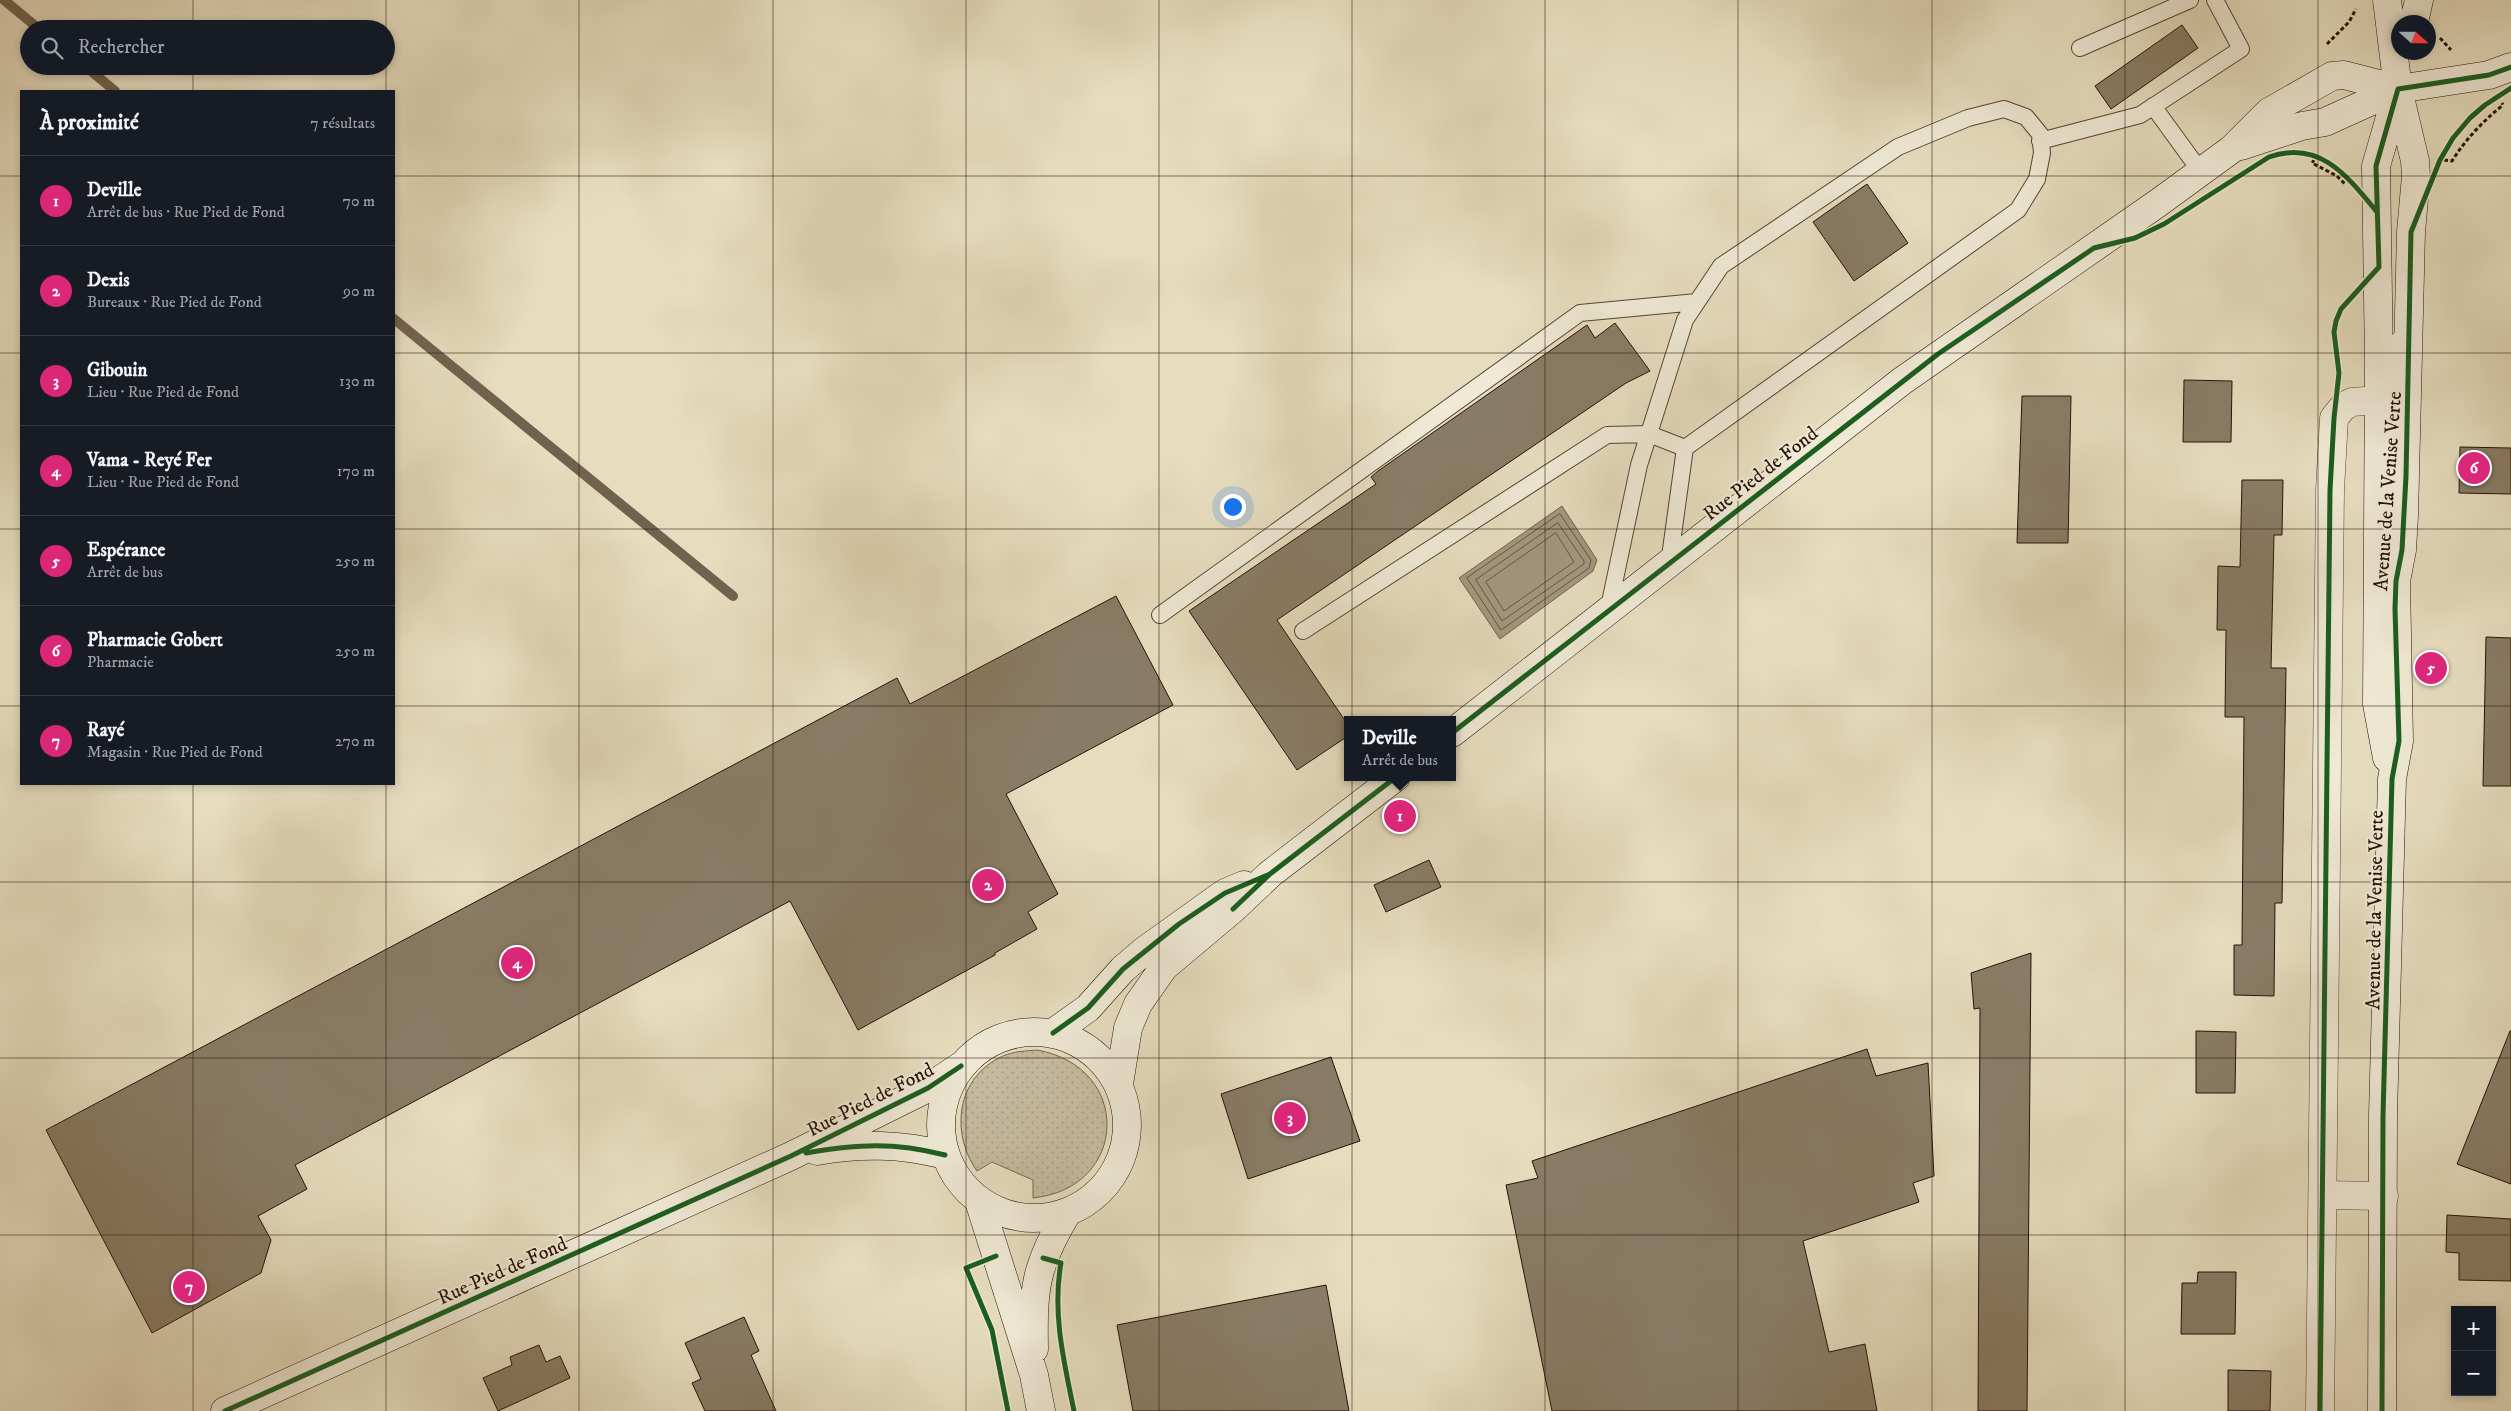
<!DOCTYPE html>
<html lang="fr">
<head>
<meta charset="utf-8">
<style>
	:root { --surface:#171b24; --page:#242831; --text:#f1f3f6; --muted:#9ea1a6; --line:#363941; --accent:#db2777 }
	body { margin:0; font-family:"IM FELL DW Pica",serif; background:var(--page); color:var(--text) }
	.controls { position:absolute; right:15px; bottom:15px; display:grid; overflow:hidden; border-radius:0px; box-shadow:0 2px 8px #0003 }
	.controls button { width:45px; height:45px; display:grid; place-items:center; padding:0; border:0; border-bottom:1px solid var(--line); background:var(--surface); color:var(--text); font:25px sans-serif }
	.compass { position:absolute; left:2391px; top:15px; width:45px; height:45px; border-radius:50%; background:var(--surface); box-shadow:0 2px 8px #0003; rotate:111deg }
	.you { position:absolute; left:1232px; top:506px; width:18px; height:18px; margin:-12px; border:4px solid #fff; border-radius:50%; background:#1a73e8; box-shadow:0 0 0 8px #1a73e833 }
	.badge { display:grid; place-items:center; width:32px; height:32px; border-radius:50%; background:var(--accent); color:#fff; font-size:16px; font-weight:700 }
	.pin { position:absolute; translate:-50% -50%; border:2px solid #fff; box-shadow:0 1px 5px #0006 }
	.popup { position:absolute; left:1344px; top:716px; width:112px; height:65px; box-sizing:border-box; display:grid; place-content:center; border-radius:0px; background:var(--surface); filter:drop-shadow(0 1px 4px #0005); font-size:16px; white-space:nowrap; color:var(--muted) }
	.popup b { font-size:19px; color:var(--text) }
	.popup::after { content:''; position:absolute; left:50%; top:100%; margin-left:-10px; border:10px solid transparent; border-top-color:var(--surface) }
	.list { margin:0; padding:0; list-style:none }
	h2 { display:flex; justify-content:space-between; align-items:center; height:65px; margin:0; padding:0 20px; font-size:21px }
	h2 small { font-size:16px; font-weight:400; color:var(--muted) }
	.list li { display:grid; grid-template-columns:32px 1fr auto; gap:15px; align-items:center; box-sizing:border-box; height:90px; padding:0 20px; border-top:1px solid var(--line) }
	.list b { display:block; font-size:19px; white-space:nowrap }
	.list p { margin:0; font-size:16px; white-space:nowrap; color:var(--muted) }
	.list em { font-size:16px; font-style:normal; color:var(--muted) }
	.icon { flex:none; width:28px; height:28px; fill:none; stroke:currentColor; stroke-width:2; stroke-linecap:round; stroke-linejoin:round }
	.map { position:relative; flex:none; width:2511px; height:1411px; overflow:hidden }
	.search { position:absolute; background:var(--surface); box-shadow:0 2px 8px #0003; left:20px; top:20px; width:375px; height:55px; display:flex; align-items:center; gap:12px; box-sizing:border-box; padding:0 18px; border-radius:28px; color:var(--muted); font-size:19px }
	.panel { position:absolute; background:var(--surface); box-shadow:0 2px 8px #0003; left:20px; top:90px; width:375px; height:695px; border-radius:0px }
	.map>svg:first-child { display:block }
	.grass { fill:url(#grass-dots); stroke:#756652 }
	.water { fill:#a49880; stroke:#71624f }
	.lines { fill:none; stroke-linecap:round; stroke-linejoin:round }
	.shore { stroke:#645542; stroke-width:1 }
	.stream { stroke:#71624f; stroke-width:10 }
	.building { fill:#897c66; stroke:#251205 }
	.lane-casing { stroke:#554534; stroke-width:18 }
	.street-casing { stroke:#554534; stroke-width:29 }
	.secondary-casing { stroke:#251205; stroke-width:29 }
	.path { stroke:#251205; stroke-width:3; stroke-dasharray:4 2.5; stroke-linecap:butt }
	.lane { stroke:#efe9d5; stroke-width:16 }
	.street { stroke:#efe9d5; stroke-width:28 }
	.secondary { stroke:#efe9d5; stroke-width:28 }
	.cycleway-casing { stroke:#efe9d5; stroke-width:8 }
	.cycleway { stroke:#1b5e20; stroke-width:5 }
	.grid { fill:none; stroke:#251205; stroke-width:1; stroke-opacity:0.55 }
	.labels { text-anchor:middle; stroke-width:4; stroke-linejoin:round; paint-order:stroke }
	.street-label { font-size:20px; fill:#251205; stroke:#efe9d5 }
</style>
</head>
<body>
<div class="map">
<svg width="2511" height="1411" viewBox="0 0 2511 1411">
	<defs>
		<pattern id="grass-dots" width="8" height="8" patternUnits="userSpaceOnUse" patternTransform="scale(1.25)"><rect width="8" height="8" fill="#c5ba9f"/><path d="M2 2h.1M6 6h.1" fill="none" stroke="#a99f87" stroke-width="1.8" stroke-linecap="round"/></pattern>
	</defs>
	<rect width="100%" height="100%" fill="#e6ddbf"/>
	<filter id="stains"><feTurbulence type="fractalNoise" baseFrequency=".004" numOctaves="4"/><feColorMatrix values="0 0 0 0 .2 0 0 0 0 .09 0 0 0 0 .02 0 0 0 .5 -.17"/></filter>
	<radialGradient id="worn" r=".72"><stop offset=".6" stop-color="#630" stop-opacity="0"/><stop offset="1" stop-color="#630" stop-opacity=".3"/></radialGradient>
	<path class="grass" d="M1037,1050C1133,1067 1129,1188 1033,1198V1180L992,1162L977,1171C950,1133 956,1077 1003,1056C1014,1051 1026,1051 1037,1050Z"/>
	<path class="water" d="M1562,506L1597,560L1593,571L1500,639L1459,578Z"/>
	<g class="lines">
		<path class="shore" d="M1560,514L1591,560L1589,568L1501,630L1467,578Z
			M1558,523L1584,561V564L1502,621L1476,580Z
			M1556,533L1574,562L1504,611L1486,582Z"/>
		<path class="stream" d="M4,0L39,29
			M85,66L115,91
			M394,319L733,596"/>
	</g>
	<path class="building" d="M2182,25L2198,48L2111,109L2095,86Z
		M1867,184L1908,243L1854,281L1813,222Z
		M1615,323L1650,371L1626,383L1277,620L1348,725V736L1297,770L1189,611L1376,484L1371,477L1378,471L1587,325L1595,338Z
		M2184,380L2232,381L2231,442H2183Z
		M2022,396H2071L2068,543H2017Z
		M2460,447L2511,448V494L2459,493Z
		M2242,480H2283L2282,535H2274L2271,668H2286L2282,903H2275L2274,996L2234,995V945H2242L2244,717H2225L2226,630H2217L2218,566L2240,567Z
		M1116,596L1173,705L1006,794L1058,894L1028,912L1037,929L995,953V955L858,1030L790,901L295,1165L307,1189L258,1216L271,1240L261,1273L152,1333L46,1130L897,678L910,704Z
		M2486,637L2511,638V786H2483Z
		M1429,860L1441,887L1386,912L1374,885Z
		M2031,953L2027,1411H1978L1980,1008L1974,1009L1971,973Z
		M2196,1031L2236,1032L2235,1093H2196Z
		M2510,1031H2511V1184L2457,1164Z
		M1867,1049L1876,1076L1928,1063L1934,1176L1913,1183L1919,1202L1803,1241L1829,1352L1865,1344L1877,1411H1552L1506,1185L1538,1178L1532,1161Z
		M1331,1057L1360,1141L1248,1179L1221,1094Z
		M2447,1215L2511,1219V1281L2459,1280V1253L2446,1252Z
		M2198,1272H2236L2235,1334H2181L2182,1283H2197Z
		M1326,1285L1349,1411H1133L1117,1325Z
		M744,1317L759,1351L751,1355L776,1411H705L692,1383L701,1379L685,1343Z
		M539,1345L546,1362L560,1356L570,1378L498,1411L483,1378L512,1365L510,1357Z
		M2228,1370L2271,1371L2270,1411H2228Z"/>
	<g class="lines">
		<g class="lane-casing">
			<path id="lane" d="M2080,48L2190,0
				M2153,106L2201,172
				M2040,141L2140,115L2241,49L2215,0
				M1608,612L1639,465L1685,320L1721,266L1898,147L1968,118L2004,109L2026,117L2040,134L2042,153L2037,179L2018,210L1685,448L1669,564
				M1160,615L1580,313L1697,302
				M1303,631L1607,435L1649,434L1685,448"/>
		</g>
		<g class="street-casing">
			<path id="street" d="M2323,1195L2384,1196
				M2320,1411L2330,490L2334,418L2343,407L2352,402L2379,400L2388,394L2403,344"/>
		</g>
		<g class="secondary-casing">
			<path id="secondary" d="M2414,22L2419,0
				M2241,146L2302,126L2325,122L2398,89L2489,75L2511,67
				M1452,733L1902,381L2158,203L2232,149L2269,112L2332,76L2344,75L2398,89
				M2387,758L2377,704L2379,362L2376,166L2398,90
				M941 1125a93 93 0 1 1 186 0a93 93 0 1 1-186 0Z
				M1053,1033L1088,1008L1123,969L1144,951L1225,893L1244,885
				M1119,1084L1128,1028L1138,1004L1164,967L1233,909L1270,874L1396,777
				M817,1151C863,1143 900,1144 945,1155
				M979,1201L1034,1375L1041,1411
				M1034,1349C1033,1288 1035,1266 1067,1213
				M225,1411L791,1156L928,1088L961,1066
				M2382,1411L2383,1116L2392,779L2399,741L2396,581L2402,550L2404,516L2411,232L2416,176L2415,161L2398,89L2387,0"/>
		</g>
		<path class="path" d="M2440,38L2451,50
			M2327,44L2349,22L2356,9
			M2318,154L2312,163L2337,176L2345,184
			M2444,160L2452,161C2466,139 2482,122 2503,105L2502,103"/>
		<use href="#lane" class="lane"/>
		<use href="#street" class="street"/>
		<use href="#secondary" class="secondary"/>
		<g class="cycleway-casing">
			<path id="cycleway" d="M1452,733L1938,354L2094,248L2135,238L2164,224L2269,157C2320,139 2348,177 2377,212
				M1233,909L1270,874L1396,777
				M1053,1033L1088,1008L1123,969L1179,924L1225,893L1270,874
				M806,1153C858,1144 894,1142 945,1155
				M996,1256L966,1268L992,1330L1008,1411
				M1043,1258L1061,1263C1052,1313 1064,1362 1074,1411
				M225,1411L791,1156L928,1088L961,1066
				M2320,1411L2330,490L2334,418L2339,373L2334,332L2336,321L2341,309L2379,267L2376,166L2398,89L2489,75L2511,67
				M2382,1411L2383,1116L2392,779L2399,741L2395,609L2396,581L2402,550L2406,476L2411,232L2440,160L2453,138L2470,118L2485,105L2511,88"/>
		</g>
		<use href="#cycleway" class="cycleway"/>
	</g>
	<path class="grid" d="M193,0V29M386,0V91M579,0V1411M773,0V1411M966,0V1411M1159,0V1411M1352,0V1411M1545,0V1411M1738,0V1411M1932,0V1411M2125,0V1411M2318,0V1411M193,66V91M0,176H21M394,176H2511M0,353H21M394,353H2511M0,529H21M394,529H2511M0,706H21M394,706H2511M193,784V1411M386,784V1411M0,882H2511M0,1058H2511M0,1235H2511"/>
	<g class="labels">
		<g class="street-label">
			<text transform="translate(1760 473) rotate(-38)" y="7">Rue Pied de Fond</text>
			<text transform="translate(2387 491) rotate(-86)" y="7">Avenue de la Venise Verte</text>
			<text transform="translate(2374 910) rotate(-89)" y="7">Avenue de la Venise Verte</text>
			<text transform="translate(870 1099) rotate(-27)" y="7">Rue Pied de Fond</text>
			<text transform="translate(502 1270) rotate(-24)" y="7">Rue Pied de Fond</text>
		</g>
	</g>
	<rect width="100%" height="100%" filter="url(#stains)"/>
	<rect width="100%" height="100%" fill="url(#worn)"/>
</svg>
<div class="controls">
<button>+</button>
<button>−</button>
</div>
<svg class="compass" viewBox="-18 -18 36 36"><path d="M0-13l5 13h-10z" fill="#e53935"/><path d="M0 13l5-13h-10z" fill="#9ea1a6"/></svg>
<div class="you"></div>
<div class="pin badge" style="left:1400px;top:816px">1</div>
<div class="popup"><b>Deville</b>Arrêt de bus</div>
<div class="pin badge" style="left:988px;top:885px">2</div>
<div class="pin badge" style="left:1290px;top:1118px">3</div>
<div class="pin badge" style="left:517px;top:963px">4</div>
<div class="pin badge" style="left:2431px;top:668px">5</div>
<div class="pin badge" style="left:2474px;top:468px">6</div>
<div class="pin badge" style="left:189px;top:1287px">7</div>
<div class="search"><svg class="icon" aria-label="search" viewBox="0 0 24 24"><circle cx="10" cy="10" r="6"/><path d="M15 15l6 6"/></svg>Rechercher</div>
<section class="panel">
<h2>À proximité<small>7 résultats</small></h2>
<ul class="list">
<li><span class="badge">1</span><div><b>Deville</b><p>Arrêt de bus · Rue Pied de Fond</p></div><em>70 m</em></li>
<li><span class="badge">2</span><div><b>Dexis</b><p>Bureaux · Rue Pied de Fond</p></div><em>90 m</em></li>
<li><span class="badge">3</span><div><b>Gibouin</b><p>Lieu · Rue Pied de Fond</p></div><em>130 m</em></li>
<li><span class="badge">4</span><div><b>Vama - Reyé Fer</b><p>Lieu · Rue Pied de Fond</p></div><em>170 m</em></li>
<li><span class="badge">5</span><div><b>Espérance</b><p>Arrêt de bus</p></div><em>250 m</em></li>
<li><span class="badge">6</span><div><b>Pharmacie Gobert</b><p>Pharmacie</p></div><em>250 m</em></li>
<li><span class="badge">7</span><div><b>Rayé</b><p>Magasin · Rue Pied de Fond</p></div><em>270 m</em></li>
</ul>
</section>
</div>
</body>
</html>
